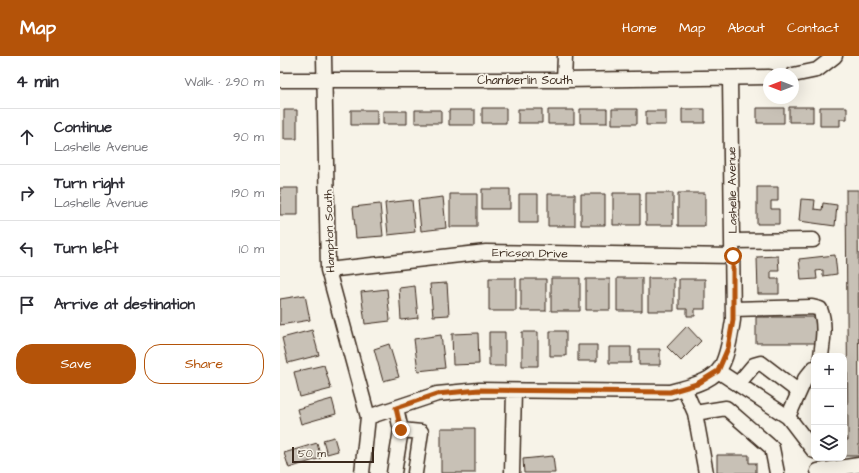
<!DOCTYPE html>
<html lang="en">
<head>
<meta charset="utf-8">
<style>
	:root { --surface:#fff; --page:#f2f2f3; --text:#2b2b33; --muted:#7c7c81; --line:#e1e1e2; --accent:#b45309 }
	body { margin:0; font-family:"Architects Daughter",sans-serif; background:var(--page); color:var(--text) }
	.controls { position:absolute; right:12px; bottom:12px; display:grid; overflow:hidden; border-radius:8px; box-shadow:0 4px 16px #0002 }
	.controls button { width:36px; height:36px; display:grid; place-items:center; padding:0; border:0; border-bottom:1px solid var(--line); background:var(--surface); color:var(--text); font:20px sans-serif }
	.compass { position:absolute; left:483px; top:12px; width:36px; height:36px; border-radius:50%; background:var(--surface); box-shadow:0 4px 16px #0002; rotate:270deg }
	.scale { position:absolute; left:12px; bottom:10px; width:82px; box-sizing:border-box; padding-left:4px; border:2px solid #3b2a1e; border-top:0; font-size:11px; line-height:14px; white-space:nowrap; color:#3b2a1e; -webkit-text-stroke:3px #f7f3e8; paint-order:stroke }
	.stop { position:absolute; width:12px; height:12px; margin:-9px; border:3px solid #b45309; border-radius:50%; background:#fff }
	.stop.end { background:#b45309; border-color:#fff; box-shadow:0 1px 4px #0008 }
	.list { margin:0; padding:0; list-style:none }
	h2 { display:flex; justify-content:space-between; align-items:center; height:52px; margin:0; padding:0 16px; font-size:17px }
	h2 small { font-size:13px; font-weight:400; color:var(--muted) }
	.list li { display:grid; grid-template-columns:26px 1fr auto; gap:12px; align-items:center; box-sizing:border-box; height:56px; padding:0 16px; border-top:1px solid var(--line) }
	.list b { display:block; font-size:15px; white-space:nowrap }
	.list p { margin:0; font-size:13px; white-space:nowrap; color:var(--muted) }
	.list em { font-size:13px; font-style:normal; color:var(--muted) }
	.actions { display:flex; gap:8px; padding:12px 16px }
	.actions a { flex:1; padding:9px 0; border:1px solid var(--accent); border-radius:16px; text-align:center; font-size:14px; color:var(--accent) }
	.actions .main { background:var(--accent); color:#fff }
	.icon { flex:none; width:22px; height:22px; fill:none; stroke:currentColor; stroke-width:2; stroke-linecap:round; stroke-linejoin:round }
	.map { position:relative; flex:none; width:579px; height:417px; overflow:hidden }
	header { display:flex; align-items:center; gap:24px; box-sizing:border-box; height:56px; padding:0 20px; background:var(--accent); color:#fff }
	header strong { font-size:19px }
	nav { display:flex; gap:22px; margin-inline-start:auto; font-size:14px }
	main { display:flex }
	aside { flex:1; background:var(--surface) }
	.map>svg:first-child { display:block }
	.building { fill:#c8c1b6; stroke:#3b2a1e }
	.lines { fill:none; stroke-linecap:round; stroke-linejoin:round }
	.minor-casing { stroke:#3b2a1e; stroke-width:17 }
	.minor { stroke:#f7f3e8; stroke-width:14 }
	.route { stroke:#b45309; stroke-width:5 }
	.labels { text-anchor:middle; stroke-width:3.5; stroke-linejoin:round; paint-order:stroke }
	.street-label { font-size:12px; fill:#3b2a1e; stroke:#f7f3e8 }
</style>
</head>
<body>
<header>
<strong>Map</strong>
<nav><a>Home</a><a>Map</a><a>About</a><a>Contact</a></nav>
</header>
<main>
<aside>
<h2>4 min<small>Walk · 290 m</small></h2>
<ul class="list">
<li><svg class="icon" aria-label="ahead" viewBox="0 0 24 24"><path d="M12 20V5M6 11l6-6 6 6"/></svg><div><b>Continue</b><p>Lashelle Avenue</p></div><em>90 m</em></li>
<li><svg class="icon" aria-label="right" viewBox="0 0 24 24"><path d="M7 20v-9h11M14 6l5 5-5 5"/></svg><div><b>Turn right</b><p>Lashelle Avenue</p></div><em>190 m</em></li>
<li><svg class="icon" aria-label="left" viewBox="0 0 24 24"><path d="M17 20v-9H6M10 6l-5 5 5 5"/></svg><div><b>Turn left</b></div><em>10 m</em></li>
<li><svg class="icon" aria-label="arrive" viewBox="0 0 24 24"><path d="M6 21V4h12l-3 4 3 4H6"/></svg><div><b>Arrive at destination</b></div></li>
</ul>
<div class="actions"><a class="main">Save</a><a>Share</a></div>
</aside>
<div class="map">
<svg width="579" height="417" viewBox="0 0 579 417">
	<rect width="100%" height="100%" fill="#f7f3e8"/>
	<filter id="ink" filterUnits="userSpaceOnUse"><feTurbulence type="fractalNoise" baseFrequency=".025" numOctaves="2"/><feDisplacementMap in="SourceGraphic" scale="8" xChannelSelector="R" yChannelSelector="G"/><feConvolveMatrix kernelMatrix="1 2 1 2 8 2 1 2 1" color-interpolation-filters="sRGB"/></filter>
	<g filter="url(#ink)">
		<path class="building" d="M509,51H533V66H509Z
			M540,51H567V63H560V70H540Z
			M202,52H226V67H202Z
			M477,52H504V67H477Z
			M238,53H262V67H238Z
			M300,53H327V67H300Z
			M332,53H357V68H332Z
			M402,53H425V67H402Z
			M4,54H17V83H4Z
			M71,54H97V69H71Z
			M135,54H161V67H135Z
			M169,54H195V69H169Z
			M268,54H294V68H268Z
			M103,55H127V68H103Z
			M366,55H386V69H366Z
			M477,131H498V145H491V153H499V168H477Z
			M0,132H18V159H0Z
			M202,133H230V153H202Z
			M566,134H578L579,400H564V384H568Z
			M333,137H360V169H333Z
			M366,137H393V169H366Z
			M398,137H425V170H398Z
			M170,138H197V171H170Z
			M239,138H258V167H239Z
			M268,138H295V170H268Z
			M301,138H325V169H301Z
			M163,141L166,172L141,175L138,144Z
			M521,143L535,144L534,153L542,154L543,147L557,149L555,170L519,165Z
			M132,144L135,176L108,179L105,147Z
			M100,148L103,180L76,182L73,151Z
			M555,199L557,218L543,220V214L536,215L537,223L521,224L519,203Z
			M498,200L499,215H491V223H499V238H478L477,201Z
			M209,222H236V255H209Z
			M271,222H300V255H271Z
			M337,222H362V255H337Z
			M368,222H394V255H368Z
			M241,223H266V255H241Z
			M306,223H330V254H306Z
			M399,223H425V253H415V260H407V253H399Z
			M167,227L169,259L153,260L150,228Z
			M135,230L138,262L121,264L119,232Z
			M107,233L110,265L85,268L81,236Z
			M25,239L30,264L0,269V243Z
			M476,261H537V287H476Z
			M407,270L421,285L401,305L387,291Z
			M32,274L39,299L8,307L2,282Z
			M270,275H286V300H270Z
			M209,276H225V310H209Z
			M242,276H258V310H242Z
			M198,277L199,308L173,309L172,278Z
			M161,279L165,312L138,315L134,283Z
			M109,288L119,321L103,325L94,293Z
			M298,289H317V305H298Z
			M329,291H351V307H329Z
			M359,293H380V309H359Z
			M44,309L51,333L20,341L14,316Z
			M52,343L56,358L21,368L17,353Z
			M161,372H195V417H161Z
			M54,381L58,395L47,398L43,384Z
			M37,387L41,402L9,412L4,397Z
			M437,399H469V407H476V417H437Z
			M273,400L275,417H244L243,403Z"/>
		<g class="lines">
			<g class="minor-casing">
				<path id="minor" d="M44,0L48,214L88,361L82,417
					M513,19L537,14L555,0
					M0,24H284L489,21
					M284,24L285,0
					M453,185L533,184
					M48,214L206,196L453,200
					M453,253L532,251L540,253C546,268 543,284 541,300
					M438,315L508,361L534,395
					M458,328L474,309L481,307L519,336
					M404,332L415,357
					M88,361L157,338L199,334L390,336C404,332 428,327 438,315C447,305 451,277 453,264L450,22
					M508,361L525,323L534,312
					M121,374L141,376L135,417
					M538,415L579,409
					M114,417L121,374L116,352
					M232,417L234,335
					M426,417L415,357L446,352L492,392L497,417"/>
			</g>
			<use href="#minor" class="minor"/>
		</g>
	</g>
	<g class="lines" filter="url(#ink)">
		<path class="route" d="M121,374L116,352L157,338L199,334L390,336L417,328L438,315L448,292L453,264V200"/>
	</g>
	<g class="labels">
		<g class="street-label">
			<text x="245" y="28">Chamberlin South</text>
			<text transform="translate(452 134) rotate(-91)" y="4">Lashelle Avenue</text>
			<text transform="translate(49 175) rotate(-92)" y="4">Hampton South</text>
			<text transform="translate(250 197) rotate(1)" y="4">Ericson Drive</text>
		</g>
	</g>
</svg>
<div class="controls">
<button>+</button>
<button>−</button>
<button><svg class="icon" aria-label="layers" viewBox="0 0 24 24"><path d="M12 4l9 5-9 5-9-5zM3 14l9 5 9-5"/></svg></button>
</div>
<svg class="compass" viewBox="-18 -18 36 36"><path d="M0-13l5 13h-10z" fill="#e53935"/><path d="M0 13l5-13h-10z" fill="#7c7c81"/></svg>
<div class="scale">50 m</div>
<div class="stop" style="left:453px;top:200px"></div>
<div class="stop end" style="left:121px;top:374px"></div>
</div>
</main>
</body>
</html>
